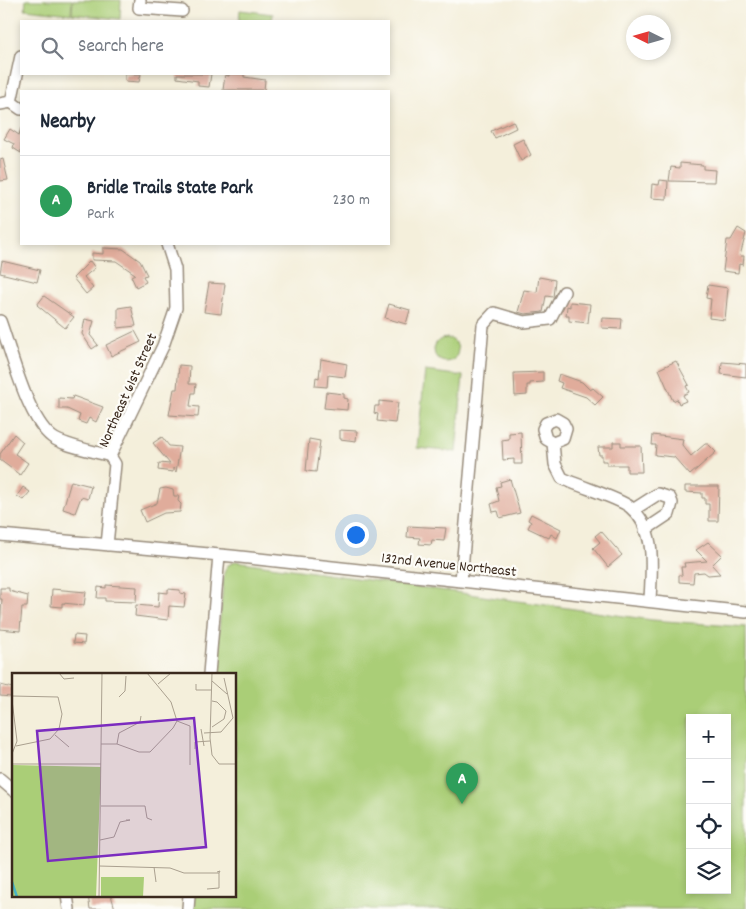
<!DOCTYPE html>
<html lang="en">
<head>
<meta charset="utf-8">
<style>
	:root { --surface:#fff; --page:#f2f2f3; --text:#1f2937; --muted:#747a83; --line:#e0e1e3; --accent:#db2777 }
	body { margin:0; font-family:Dekko,sans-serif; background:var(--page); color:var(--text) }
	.controls { position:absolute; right:15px; bottom:15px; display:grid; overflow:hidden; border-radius:0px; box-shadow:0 2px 8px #0003 }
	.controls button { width:45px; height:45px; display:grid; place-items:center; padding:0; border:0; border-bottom:1px solid var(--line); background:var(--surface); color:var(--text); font:25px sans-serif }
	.compass { position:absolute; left:626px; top:15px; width:45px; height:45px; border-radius:50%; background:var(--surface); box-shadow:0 2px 8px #0003; rotate:275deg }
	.you { position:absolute; left:355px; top:534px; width:18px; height:18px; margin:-12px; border:4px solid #fff; border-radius:50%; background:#1a73e8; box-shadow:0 0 0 8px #1a73e833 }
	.badge { display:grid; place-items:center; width:32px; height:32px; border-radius:50%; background:var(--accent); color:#fff; font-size:16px; font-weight:700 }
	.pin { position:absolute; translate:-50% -41px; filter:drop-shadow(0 1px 2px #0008) }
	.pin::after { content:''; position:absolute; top:26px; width:18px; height:15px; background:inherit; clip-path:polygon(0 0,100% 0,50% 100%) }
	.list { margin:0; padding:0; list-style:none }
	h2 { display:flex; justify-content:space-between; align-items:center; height:65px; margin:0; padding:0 20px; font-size:21px }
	h2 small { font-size:16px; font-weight:400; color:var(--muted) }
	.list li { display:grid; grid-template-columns:32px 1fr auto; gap:15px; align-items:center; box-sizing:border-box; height:90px; padding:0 20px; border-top:1px solid var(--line) }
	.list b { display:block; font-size:19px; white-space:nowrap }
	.list p { margin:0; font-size:16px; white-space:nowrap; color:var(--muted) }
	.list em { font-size:16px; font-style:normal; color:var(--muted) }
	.icon { flex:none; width:28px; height:28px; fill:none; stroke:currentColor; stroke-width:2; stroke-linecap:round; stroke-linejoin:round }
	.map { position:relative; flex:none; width:746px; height:909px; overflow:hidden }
	.search { position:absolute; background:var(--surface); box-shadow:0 2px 8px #0003; left:20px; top:20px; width:370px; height:55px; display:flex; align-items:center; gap:12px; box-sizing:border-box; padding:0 18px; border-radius:0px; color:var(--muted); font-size:19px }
	.panel { position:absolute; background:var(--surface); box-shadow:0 2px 8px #0003; left:20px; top:90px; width:370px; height:155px; border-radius:0px }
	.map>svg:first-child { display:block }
	.green { fill:#aace77; stroke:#727c4a; fill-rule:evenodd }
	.building { fill:#e0ac9b }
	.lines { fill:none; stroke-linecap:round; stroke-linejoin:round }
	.minor-casing { stroke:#988c7c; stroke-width:14 }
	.minor { stroke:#fff; stroke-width:11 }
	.labels { text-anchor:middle; stroke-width:4.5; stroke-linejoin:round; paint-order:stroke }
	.street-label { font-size:15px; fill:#3b2a1e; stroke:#fdfcf7 }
	.inset-river { fill:none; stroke:#49b5c6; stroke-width:2.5 }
	.inset-road { fill:none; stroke:#aaa08f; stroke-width:1 }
	.view { fill:#7b2cbf; fill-opacity:0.15; stroke:#7b2cbf; stroke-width:2.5 }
	.inset-edge { fill:none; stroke:#3b2a1e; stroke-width:2.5 }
</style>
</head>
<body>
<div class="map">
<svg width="746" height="909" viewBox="0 0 746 909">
	<rect width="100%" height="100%" fill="#fdfcf7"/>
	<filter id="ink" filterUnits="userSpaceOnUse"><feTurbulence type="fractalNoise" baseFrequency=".02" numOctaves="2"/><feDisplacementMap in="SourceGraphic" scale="10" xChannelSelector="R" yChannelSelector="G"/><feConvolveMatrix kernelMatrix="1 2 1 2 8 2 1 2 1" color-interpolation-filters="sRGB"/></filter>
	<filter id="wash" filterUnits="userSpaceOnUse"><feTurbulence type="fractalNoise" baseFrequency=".0096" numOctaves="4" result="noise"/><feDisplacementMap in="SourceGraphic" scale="20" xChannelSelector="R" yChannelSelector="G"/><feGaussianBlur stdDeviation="1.12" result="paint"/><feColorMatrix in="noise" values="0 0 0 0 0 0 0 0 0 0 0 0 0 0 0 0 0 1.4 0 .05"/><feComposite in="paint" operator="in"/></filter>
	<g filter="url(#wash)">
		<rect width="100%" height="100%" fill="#f4efdb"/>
		<path class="green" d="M26,0H72L71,14L25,9Z
			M73,0H121L120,19L72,14Z
			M240,10L273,14L272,21H239Z
			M434 350a12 12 0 1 1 24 0a12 12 0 1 1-24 0Z
			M425,371L463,376L456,452L417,448Z
			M235,561L652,620L746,627V909H193L195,895H235V674H215L224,573L227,566ZM690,718H727V890H690Z"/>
		<g id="blocks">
			<path class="building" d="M125,74H141L139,82L125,81Z
				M177,74H211L209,87L198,86V81L177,78Z
				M229,74H244V77L265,80L264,90H223L225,75L229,76Z
				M513,121L516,128L495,138L491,131Z
				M21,128V153L13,148L14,144L4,139L10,129L19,135Z
				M523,139L531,155L521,161L513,144Z
				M3,159L8,180L0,181V160Z
				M680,163L703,165V169L715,170L714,182L669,181L671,167L680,168Z
				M660,180L668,181L667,199L651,198L652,184L659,185Z
				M738,228L746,233L740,256H744L743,265L739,264L738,273L723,271L727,240H731Z
				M103,248L123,249L140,261L147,275L143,276L146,282L136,287L131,276L135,274L116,261L92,260V253L103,254Z
				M2,261L40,270L37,282L0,273Z
				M90,261L95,268L84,277L93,288L86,294L73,278Z
				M539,277L555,280L553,297L546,296L543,312L525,314L518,312L524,290L537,292Z
				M209,283L225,284L221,314L204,312Z
				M708,285L728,288L725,320L709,318L711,299L706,298Z
				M44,296L74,317L65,328L37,305Z
				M570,302L590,304L588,323L569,321V316H566L567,306L570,307Z
				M389,304L410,310L406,324L385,318Z
				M131,306L136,326L118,328V308Z
				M603,318L622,319L621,329L602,328Z
				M85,319L94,321L90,335L98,345L92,349L82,334Z
				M135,331L141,342L111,356L106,345Z
				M321,359L347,364L345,377L328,375L327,387L315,386L316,377L319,378Z
				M676,361L689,385L686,386L689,392L683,395L686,401L679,404L677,399L673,401L659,369Z
				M722,362L746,364V377L721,374Z
				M179,365L190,366L189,384H196L195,393H192L190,406L199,407L198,417L169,415L174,389H177Z
				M543,372V382L530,383V385H527V395L515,396L514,373Z
				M559,374L582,382L590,390L593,388L603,397L595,405L586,397L560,388L562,383L557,381Z
				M326,392L344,394V398L348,399L347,410L324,408Z
				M73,396L103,407L96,422L89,418L86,424L78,421L80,415L67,409H59V398L72,399Z
				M379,401L398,403L395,423L377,421L378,414L374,413L375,406H379Z
				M340,430L357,431L356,441L340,439Z
				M521,432L522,464H514V459L503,460L502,440L509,439V433Z
				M14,434L23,442L15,454L28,463L20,475L0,460V454Z
				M653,435L683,439L682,445L691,456L705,444H708L716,452L690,475L674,457L655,455L656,445H652Z
				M162,437L169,446L180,447L176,472L173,468V472L158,470L159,463L170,464L153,443Z
				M309,439L320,441L316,472L306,471Z
				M613,442H621V446H641L642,472H627V465H607V461H602V455H599L598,447H613Z
				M510,479L520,513L500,518L498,511L493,512L491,504L499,501L496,487L501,486L500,482Z
				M71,481L91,486L88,499L81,497L75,513L63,509Z
				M685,486H719L718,521H709V504H705V498H702V493L685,492Z
				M23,487L30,492L23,500L17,496Z
				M166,488L173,490L174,496H179L178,501L181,504L180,512L164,513L145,522L140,510L157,503L160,489Z
				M531,514L561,529L557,538L551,534L549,538L528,528L531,522L528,520Z
				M408,526L446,528L444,541L432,540L431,545L419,544L420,538L407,537Z
				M601,531L622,555L608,567L593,548L600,542L595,536Z
				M708,542L722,555L712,565L720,574L708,575L704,572L694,573L693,583L679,582V575H682L681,567H685L684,563L707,561L696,550Z
				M106,585L137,587L136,602L105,601V598H97L98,587L106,588Z
				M0,588H9V591L28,596L27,607H22L20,631L0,629L2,599H0Z
				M52,589L86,592L84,605L62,603V607L51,606Z
				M168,589L180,590V593L186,594L184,607L169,606L168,620L135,616L136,605L158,607L159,592L168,593Z
				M74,635L85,636L84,644L73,643Z
				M0,685L13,688L11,697L0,696Z
				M88,895H111L115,909H90Z"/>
		</g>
	</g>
	<g filter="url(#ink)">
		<use href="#blocks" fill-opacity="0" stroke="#988c7c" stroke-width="1"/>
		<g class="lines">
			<g class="minor-casing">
				<path id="minor" d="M140,0L139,8L182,11
					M11,102L21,56
					M0,104L11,102L21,109
					M0,321C11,351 27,418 52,437C64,446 94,451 110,456
					M553,443L546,439L543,429L546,423L556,419L563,423L566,429L563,439L553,443L555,464L562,478C578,486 619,498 630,507C658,530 651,570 650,601
					M633,510L658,494L670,498L672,503L669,514L645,530
					M0,535L231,556L746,612
					M107,545L115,464L110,456L163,346L176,308L175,269L167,244
					M461,581L483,325L494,313L524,322L550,319L564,292
					M209,674L219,555
					M0,779L14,791
					M67,895L69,909
					M188,909L189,895"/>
			</g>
			<use href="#minor" class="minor"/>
		</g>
	</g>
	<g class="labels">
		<g class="street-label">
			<text transform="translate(127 390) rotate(-66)" y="5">Northeast 61st Street</text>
			<text transform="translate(449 564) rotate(6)" y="5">132nd Avenue Northeast</text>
		</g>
	</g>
	<g transform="translate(12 673)">
		<rect width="224" height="224" fill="#f4efdb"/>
		<path d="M0,92L89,94L84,224H0ZM89,204H132L131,224H89Z" fill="#aace77"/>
		<path class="inset-river" d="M0,209L5,224"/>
		<path class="inset-road" d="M47,0L52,6L62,5M200,0L198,65L200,82L207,91H224M200,8L215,21M146,11L159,0M184,11V17H199M0,23L46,24L50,41L47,56L38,66L4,73M107,24L113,18L114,3M0,27L5,68L0,81M200,28L205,29L214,38L212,46L200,54M165,48L178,53V92M189,56L192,73M192,60L209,59L221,45L212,5M43,62L57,74M89,71H105L127,79H138L161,55L165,48L159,29L135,0M105,71L107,60L128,49L129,43M183,76V69L198,68M0,91H89M89,133H133L135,145L140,147M88,167L102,164L108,149L118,147H114M87,193L158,195L172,200H207L208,198L205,199M142,194L144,209M195,216L207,215V200M87,224L90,0"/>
		<path class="view" d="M182,45L194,174L36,188L25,58Z"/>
		<rect width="224" height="224" class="inset-edge"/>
	</g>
</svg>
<div class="controls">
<button>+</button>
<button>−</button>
<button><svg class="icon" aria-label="locate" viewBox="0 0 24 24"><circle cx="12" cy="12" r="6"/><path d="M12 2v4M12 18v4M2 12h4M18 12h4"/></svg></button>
<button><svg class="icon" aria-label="layers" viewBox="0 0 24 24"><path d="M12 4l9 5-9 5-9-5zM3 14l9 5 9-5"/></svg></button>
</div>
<svg class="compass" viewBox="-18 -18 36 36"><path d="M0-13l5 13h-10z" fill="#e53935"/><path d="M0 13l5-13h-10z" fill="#747a83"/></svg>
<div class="you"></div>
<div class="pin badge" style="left:462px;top:804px;background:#2e9e5b">A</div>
<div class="search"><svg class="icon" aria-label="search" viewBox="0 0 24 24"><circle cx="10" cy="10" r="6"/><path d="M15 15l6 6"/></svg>Search here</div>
<section class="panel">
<h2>Nearby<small></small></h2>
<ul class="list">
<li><span class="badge" style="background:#2e9e5b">A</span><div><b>Bridle Trails State Park</b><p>Park</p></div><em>230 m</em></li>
</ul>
</section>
</div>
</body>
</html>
